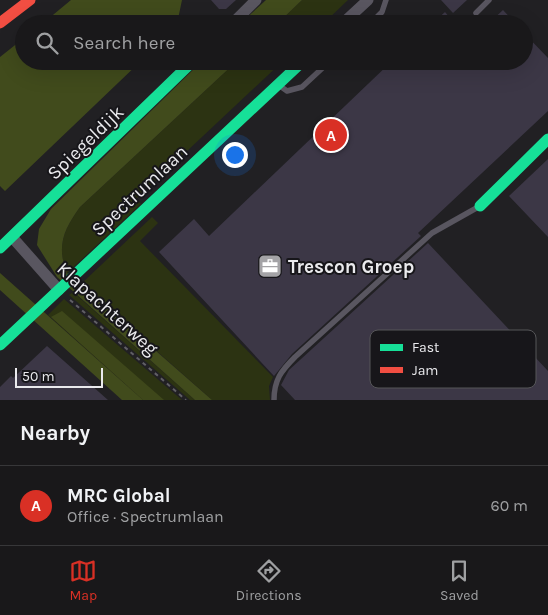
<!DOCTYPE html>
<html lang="en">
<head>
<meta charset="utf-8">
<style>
	:root { --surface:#19181a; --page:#262527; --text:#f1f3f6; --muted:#9fa0a2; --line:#373739; --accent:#d93025 }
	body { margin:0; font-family:Karla,sans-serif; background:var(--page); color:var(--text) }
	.scale { position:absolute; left:15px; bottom:12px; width:88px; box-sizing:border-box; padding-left:5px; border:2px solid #eaeaed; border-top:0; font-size:14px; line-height:18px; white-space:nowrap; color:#eaeaed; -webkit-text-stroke:4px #17161a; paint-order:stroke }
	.you { position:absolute; left:234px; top:154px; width:18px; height:18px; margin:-12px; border:4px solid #fff; border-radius:50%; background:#1a73e8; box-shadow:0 0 0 8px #1a73e833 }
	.badge { display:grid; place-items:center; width:32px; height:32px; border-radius:50%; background:var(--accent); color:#fff; font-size:16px; font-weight:700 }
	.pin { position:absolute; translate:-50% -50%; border:2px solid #fff; box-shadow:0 1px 5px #0006 }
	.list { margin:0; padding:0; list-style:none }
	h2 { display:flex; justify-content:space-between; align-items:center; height:65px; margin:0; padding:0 20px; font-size:21px }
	h2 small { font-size:16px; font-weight:400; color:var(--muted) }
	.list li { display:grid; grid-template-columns:32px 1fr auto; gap:15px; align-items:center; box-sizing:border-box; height:80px; padding:0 20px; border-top:1px solid var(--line) }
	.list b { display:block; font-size:19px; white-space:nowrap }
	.list p { margin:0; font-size:16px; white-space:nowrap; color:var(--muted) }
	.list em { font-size:16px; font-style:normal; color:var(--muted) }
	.icon { flex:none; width:28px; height:28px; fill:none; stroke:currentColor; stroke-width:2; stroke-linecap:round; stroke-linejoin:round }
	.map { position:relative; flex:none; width:548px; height:400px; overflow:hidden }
	.search { position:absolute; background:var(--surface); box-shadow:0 5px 20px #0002; left:15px; right:15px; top:15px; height:55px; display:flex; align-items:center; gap:12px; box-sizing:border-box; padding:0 18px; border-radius:28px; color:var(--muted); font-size:19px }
	.sheet { height:145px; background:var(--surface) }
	nav { display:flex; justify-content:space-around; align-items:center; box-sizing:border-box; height:70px; border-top:1px solid var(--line); background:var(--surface); font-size:14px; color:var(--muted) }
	nav a { display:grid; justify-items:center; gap:2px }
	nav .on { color:var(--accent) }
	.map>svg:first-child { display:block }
	.green { fill:#2c3312 }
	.forest { fill:#3e471a }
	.water { fill:#414b1c }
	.building { fill:#3c3746 }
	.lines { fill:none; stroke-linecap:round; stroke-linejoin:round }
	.path { stroke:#605e65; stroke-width:2; stroke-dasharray:4 4; stroke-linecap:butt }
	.lane { stroke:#595660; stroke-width:5.5 }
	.street { stroke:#595660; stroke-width:11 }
	.fast { stroke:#16e098; stroke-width:11 }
	.jam { stroke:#f24e42; stroke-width:11 }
	.labels { text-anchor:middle; stroke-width:4; stroke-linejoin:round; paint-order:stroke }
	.street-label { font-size:19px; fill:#eaeaed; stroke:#17161a }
	.poi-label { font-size:19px; font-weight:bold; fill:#eaeaed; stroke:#17161a; text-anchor:start }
	.key { fill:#17161a; stroke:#565659; stroke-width:1 }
	.key-label { font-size:14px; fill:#eaeaed }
</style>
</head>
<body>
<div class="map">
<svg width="548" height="400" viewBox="0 0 548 400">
	<rect width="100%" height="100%" fill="#212023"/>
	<path class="green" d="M302,0H348L323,24H277Z
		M237,61H283L136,199L141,204L67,273C56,246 64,229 80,207Z
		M152,217L158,223L140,241L273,377L269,386L270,400H212L81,284Z
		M73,292L195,400H190L69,295Z
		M64,299L182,400H143L48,315Z"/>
	<path class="forest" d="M62,311L164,400H143L51,317Z"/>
	<path class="water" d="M71,0H182L177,24H42Z
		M266,0H302L277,24H240Z
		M24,38V61H141L5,191L0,186V57Z
		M202,61H237L80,207C64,229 56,246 67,273L212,400H195L57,277L37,245L39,229L51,209Z
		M0,273L143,400H122L0,290Z"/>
	<path class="building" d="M211,0H236L226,9H219Z
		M441,0H467L453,13Z
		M503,10L516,24H488Z
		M445,12L455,24H432Z
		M524,33L548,58V111L418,233L421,236L292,354L274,376L159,252L194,219L209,236L392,61H524Z
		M548,159V237L509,196Z
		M428,243L548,371V400H295L281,385L289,370Z
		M47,346L108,400H0V387L11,376L13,378Z"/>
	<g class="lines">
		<path class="path" d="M70,300L186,400"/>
		<path class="lane" d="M476,13L489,0
			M370,24L382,12L386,0
			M280,86L287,91L302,87L330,61
			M274,400C274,380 281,371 295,357L432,233L480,206"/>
		<path class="street" d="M232,24L256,0
			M342,24L368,0
			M12,237L59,290"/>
		<path class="fast" d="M480,206L548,139
			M0,248L193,61
			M0,345L303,61"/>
		<path class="jam" d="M0,23L30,0"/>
	</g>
	<defs>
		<g id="office-square" transform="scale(1.25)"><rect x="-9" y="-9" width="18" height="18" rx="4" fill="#a4a3a6" stroke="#17161a"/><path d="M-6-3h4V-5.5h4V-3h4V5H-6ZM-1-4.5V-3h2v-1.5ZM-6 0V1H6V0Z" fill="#fff"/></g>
	</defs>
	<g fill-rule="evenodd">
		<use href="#office-square" x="270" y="266"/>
	</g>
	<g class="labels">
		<g class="street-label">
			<text transform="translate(85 142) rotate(-44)" y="7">Spiegeldijk</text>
			<text transform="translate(139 190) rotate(-43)" y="7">Spectrumlaan</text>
			<text transform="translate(108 308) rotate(42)" y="7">Klapachterweg</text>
		</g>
		<g class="poi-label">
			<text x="288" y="273">Trescon Groep</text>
		</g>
	</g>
	<rect x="370" y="330" width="166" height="58" rx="8" class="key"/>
	<rect x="380" y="344" width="23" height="7" fill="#16e098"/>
	<rect x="380" y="367" width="23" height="6" fill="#f24e42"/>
	<g class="key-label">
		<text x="412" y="352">Fast</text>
		<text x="412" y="375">Jam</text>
	</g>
</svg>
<div class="scale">50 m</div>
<div class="you"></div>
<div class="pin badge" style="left:331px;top:135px">A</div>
<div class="search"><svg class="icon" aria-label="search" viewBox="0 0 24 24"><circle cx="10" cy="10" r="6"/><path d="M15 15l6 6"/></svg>Search here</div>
</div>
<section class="sheet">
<h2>Nearby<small></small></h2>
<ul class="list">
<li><span class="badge">A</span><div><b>MRC Global</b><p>Office · Spectrumlaan</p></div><em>60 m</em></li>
</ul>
</section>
<nav>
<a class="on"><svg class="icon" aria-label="map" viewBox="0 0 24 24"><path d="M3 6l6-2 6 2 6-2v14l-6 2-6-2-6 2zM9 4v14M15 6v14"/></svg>Map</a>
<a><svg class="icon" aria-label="directions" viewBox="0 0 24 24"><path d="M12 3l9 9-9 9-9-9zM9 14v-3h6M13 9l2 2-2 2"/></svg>Directions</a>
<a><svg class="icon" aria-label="saved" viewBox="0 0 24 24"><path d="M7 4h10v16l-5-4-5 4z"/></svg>Saved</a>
</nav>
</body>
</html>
